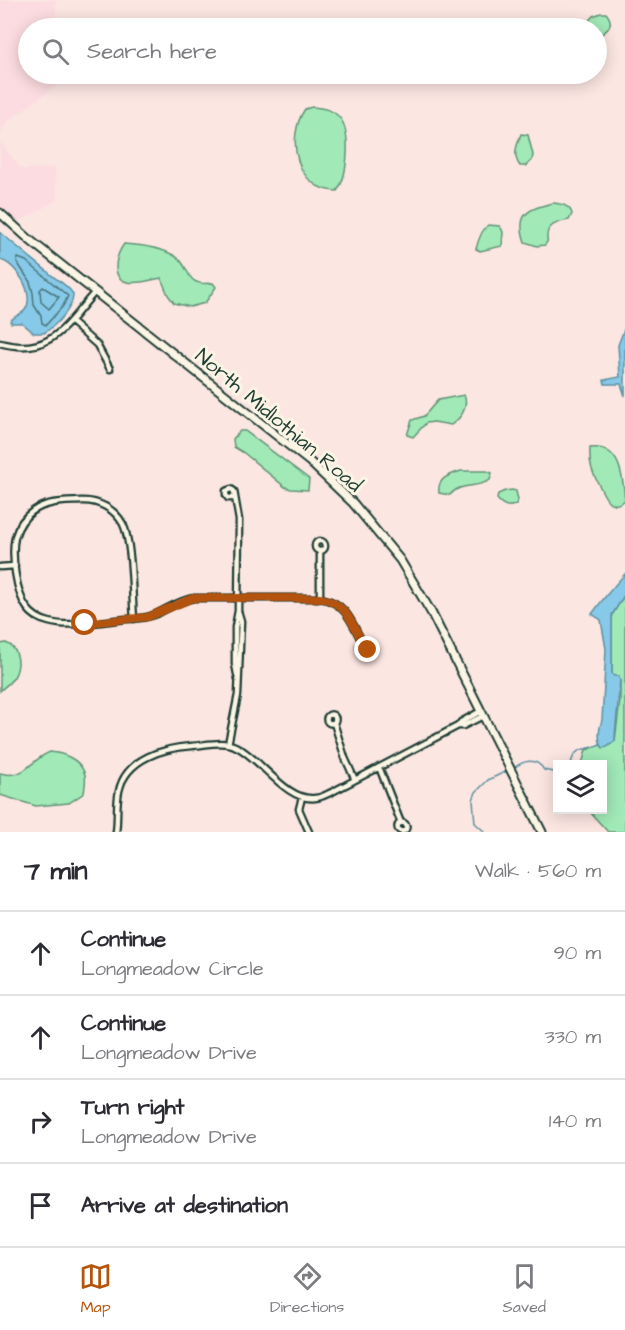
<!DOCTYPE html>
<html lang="en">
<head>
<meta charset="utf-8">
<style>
	:root { --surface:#fff; --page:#f7f7f7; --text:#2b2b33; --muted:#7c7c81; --line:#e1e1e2; --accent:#b45309 }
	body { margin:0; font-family:"Architects Daughter",sans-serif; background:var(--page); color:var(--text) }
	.controls { position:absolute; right:18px; bottom:18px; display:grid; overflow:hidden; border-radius:0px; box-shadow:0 3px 15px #0003 }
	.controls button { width:54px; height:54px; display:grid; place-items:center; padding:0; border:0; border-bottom:2px solid var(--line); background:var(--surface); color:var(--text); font:30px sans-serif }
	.stop { position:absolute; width:18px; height:18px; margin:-14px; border:4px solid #b45309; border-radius:50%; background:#fff }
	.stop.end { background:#b45309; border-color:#fff; box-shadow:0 2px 6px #0008 }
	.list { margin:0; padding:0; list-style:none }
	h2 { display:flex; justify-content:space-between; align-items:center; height:78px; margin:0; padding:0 24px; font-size:26px }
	h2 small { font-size:20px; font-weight:400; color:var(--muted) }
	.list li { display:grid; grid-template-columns:39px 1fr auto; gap:18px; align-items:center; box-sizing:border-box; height:84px; padding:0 24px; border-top:2px solid var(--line) }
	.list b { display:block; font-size:22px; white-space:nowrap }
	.list p { margin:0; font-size:20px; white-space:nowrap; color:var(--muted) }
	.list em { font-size:20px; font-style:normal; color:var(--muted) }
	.icon { flex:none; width:33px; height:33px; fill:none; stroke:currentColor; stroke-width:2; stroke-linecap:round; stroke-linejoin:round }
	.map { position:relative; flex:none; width:625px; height:832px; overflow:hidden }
	.search { position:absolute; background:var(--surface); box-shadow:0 3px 15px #0003; left:18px; right:18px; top:18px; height:66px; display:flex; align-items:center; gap:15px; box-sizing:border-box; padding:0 21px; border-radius:33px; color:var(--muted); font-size:22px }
	.sheet { height:414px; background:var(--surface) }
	nav { display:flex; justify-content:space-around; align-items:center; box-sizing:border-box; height:84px; border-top:2px solid var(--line); background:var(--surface); font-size:16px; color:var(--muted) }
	nav a { display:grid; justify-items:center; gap:3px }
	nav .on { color:var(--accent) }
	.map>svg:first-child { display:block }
	.built { fill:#fcdce0 }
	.green { fill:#a1e9b7; stroke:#609376; stroke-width:1.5 }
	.water { fill:#87c9e8; stroke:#5d91a0; stroke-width:1.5 }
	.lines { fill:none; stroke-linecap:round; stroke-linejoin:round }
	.shore { stroke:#49757c; stroke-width:1.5 }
	.stream { stroke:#5d91a0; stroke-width:1.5 }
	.street-casing { stroke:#1f3d34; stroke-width:9 }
	.secondary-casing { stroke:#1f3d34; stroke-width:11 }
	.street { stroke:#fcf5e5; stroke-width:4.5 }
	.secondary { stroke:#fcf5e5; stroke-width:7 }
	.route { stroke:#b45309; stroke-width:8 }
	.labels { text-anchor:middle; stroke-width:6; stroke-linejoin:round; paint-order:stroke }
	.street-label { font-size:21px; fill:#1f3d34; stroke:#fcf5e5 }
</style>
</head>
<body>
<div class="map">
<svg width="625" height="832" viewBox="0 0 625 832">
	<rect width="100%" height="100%" fill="#fce6e2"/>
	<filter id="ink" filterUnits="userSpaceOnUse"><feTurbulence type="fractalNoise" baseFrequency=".0167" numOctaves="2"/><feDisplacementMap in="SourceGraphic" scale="12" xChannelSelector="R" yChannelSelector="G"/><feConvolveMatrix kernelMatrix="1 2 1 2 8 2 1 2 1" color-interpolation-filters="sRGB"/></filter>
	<g filter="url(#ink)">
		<path class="built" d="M0,0H56V28H28V74H56V86L7,122L0,134Z
			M0,142L22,169L55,168L57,200L17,223L0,207Z"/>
		<path class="green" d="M601,13H606C616,25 607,31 597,37L596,28H582L593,16Z
			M312,107C322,108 332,109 339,117C352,131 348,176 337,191C296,191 285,138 305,109Z
			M521,134L528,135L533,155L532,160L526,166H520C512,156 517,144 521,134Z
			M553,203C561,204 570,205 572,214L569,220C560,222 547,224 547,236C547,244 549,238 545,245L537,246L525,242C515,213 529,209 553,203Z
			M488,225L500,226L503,232L502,246L480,251L476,249C478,241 481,230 488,225Z
			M124,244C141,245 160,247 175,256C193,267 182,287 213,283L216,287L205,303L190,307L174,303L168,295L161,278C147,281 116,291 116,267C116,258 119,251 124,244Z
			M464,395C469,407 461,418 451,425L434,422L426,423L413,437L407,435L412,420L424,416L438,400Z
			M240,431H245L309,479L308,490L291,489L285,487L244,453L234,447L233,439Z
			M590,448C621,444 623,478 625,500C610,512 605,497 599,485C592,472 589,464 590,448Z
			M461,471H487L492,473L490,480C477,489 460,482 450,495L439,493C437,478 449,475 461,471Z
			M512,490L516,491L518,500L516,504C508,509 502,505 497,499L498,494L505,491Z
			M625,594V832H608L588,810H602V764H582L586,750L600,745L603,747L615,741L620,700V680L612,674V615Z
			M6,643C19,648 21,665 14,677C11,682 4,687 0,691V644Z
			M50,752C63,753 79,759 84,772C87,777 85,786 84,793L69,803L36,806L0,795V773C26,780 29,760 50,752Z"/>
		<path class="water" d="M0,232C16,246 31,258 48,272C56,280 67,284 73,294C74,308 55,326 44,333H34L22,323H11L10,321C15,315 21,315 25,310C36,294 16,263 0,260Z
			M625,327V396L621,384H605L604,380L620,377L618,345Z
			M625,574V594L612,615V674L614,676H619L620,680L615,736V741L607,747L603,748C597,740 599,729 602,720L606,649L601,620L592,614C602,600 613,587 625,574Z"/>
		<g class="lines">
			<path class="shore" d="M18,258L26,261L68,296L63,306L46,325L42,323L41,316L34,305L33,293L30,282L17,262Z
				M43,287L59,297L49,309L41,302L40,290Z"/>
			<path class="stream" d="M571,764C575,746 584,751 600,745
				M513,769C523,760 536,757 544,770L558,773
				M485,832L475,823L473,800L476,792L488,780L507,771"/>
			<g class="street-casing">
				<path id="street" d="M71,322L97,345L110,369
					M0,343C52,357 66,324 95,292
					M235,498H228L226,495V491L231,489L234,491L239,520L238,611L235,627V664L238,679
					M315 546a5 5 0 1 1 10 0a5 5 0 1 1-10 0Z
					M0,567L15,566
					M320,598V551
					M134,619C132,596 132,542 123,524C115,509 98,500 81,501C65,502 47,501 33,511C24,517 18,527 15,537C11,555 16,593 27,608C32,615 41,620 49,622C70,628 104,621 127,619C137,619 147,618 156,614C169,608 180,600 194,598H320C345,602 352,622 362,642
					M359.5 647a4.5 4.5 0 1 1 9 0a4.5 4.5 0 1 1-9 0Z
					M326.5 719a4.5 4.5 0 1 1 9 0a4.5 4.5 0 1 1-9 0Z
					M334,723L345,758L355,780
					M458,726L461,722L481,711
					M228,744L238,695L241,621L238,611
					M379,767L401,823
					M302,797L299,809L309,832
					M397.5 827a4.5 4.5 0 1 1 9 0a4.5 4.5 0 1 1-9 0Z
					M116,832C118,818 116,804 119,791C126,758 164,748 192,746C206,745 224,740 237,747C261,759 287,802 315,798C321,798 327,794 332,792L458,726H463L483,716"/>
			</g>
			<g class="secondary-casing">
				<path id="secondary" d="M0,213L31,241L310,462L353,503L400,560L431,612L542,832"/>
			</g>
			<use href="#street" class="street"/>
			<use href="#secondary" class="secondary"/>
		</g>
	</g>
	<g class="lines" filter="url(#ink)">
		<path class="route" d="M85,623L148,617L193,598H320C345,602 352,622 362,642L368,644V650"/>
	</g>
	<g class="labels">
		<g class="street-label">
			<text transform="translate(279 420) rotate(40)" y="7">North Midlothian Road</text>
		</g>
	</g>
</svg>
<div class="controls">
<button><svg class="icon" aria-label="layers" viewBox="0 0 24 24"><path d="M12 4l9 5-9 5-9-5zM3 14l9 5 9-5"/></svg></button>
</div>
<div class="stop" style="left:85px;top:623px"></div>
<div class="stop end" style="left:368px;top:650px"></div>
<div class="search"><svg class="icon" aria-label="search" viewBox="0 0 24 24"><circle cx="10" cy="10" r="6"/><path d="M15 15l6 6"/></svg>Search here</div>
</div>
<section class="sheet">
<h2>7 min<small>Walk · 560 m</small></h2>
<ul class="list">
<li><svg class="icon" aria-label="ahead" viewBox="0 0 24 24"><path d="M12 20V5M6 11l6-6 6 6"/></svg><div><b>Continue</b><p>Longmeadow Circle</p></div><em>90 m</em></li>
<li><svg class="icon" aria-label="ahead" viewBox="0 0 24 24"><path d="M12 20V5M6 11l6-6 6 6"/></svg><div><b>Continue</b><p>Longmeadow Drive</p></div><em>330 m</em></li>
<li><svg class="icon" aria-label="right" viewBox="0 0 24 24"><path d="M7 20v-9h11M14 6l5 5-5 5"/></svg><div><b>Turn right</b><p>Longmeadow Drive</p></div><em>140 m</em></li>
<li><svg class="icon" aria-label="arrive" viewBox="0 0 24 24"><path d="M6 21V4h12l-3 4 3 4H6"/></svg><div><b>Arrive at destination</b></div></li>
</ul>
</section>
<nav>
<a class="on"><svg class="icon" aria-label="map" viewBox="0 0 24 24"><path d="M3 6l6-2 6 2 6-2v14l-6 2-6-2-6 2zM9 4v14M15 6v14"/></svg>Map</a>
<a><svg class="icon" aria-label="directions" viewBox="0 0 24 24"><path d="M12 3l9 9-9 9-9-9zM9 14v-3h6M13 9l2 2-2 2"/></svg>Directions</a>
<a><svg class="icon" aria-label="saved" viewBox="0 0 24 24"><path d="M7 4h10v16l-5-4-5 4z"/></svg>Saved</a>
</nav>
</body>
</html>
